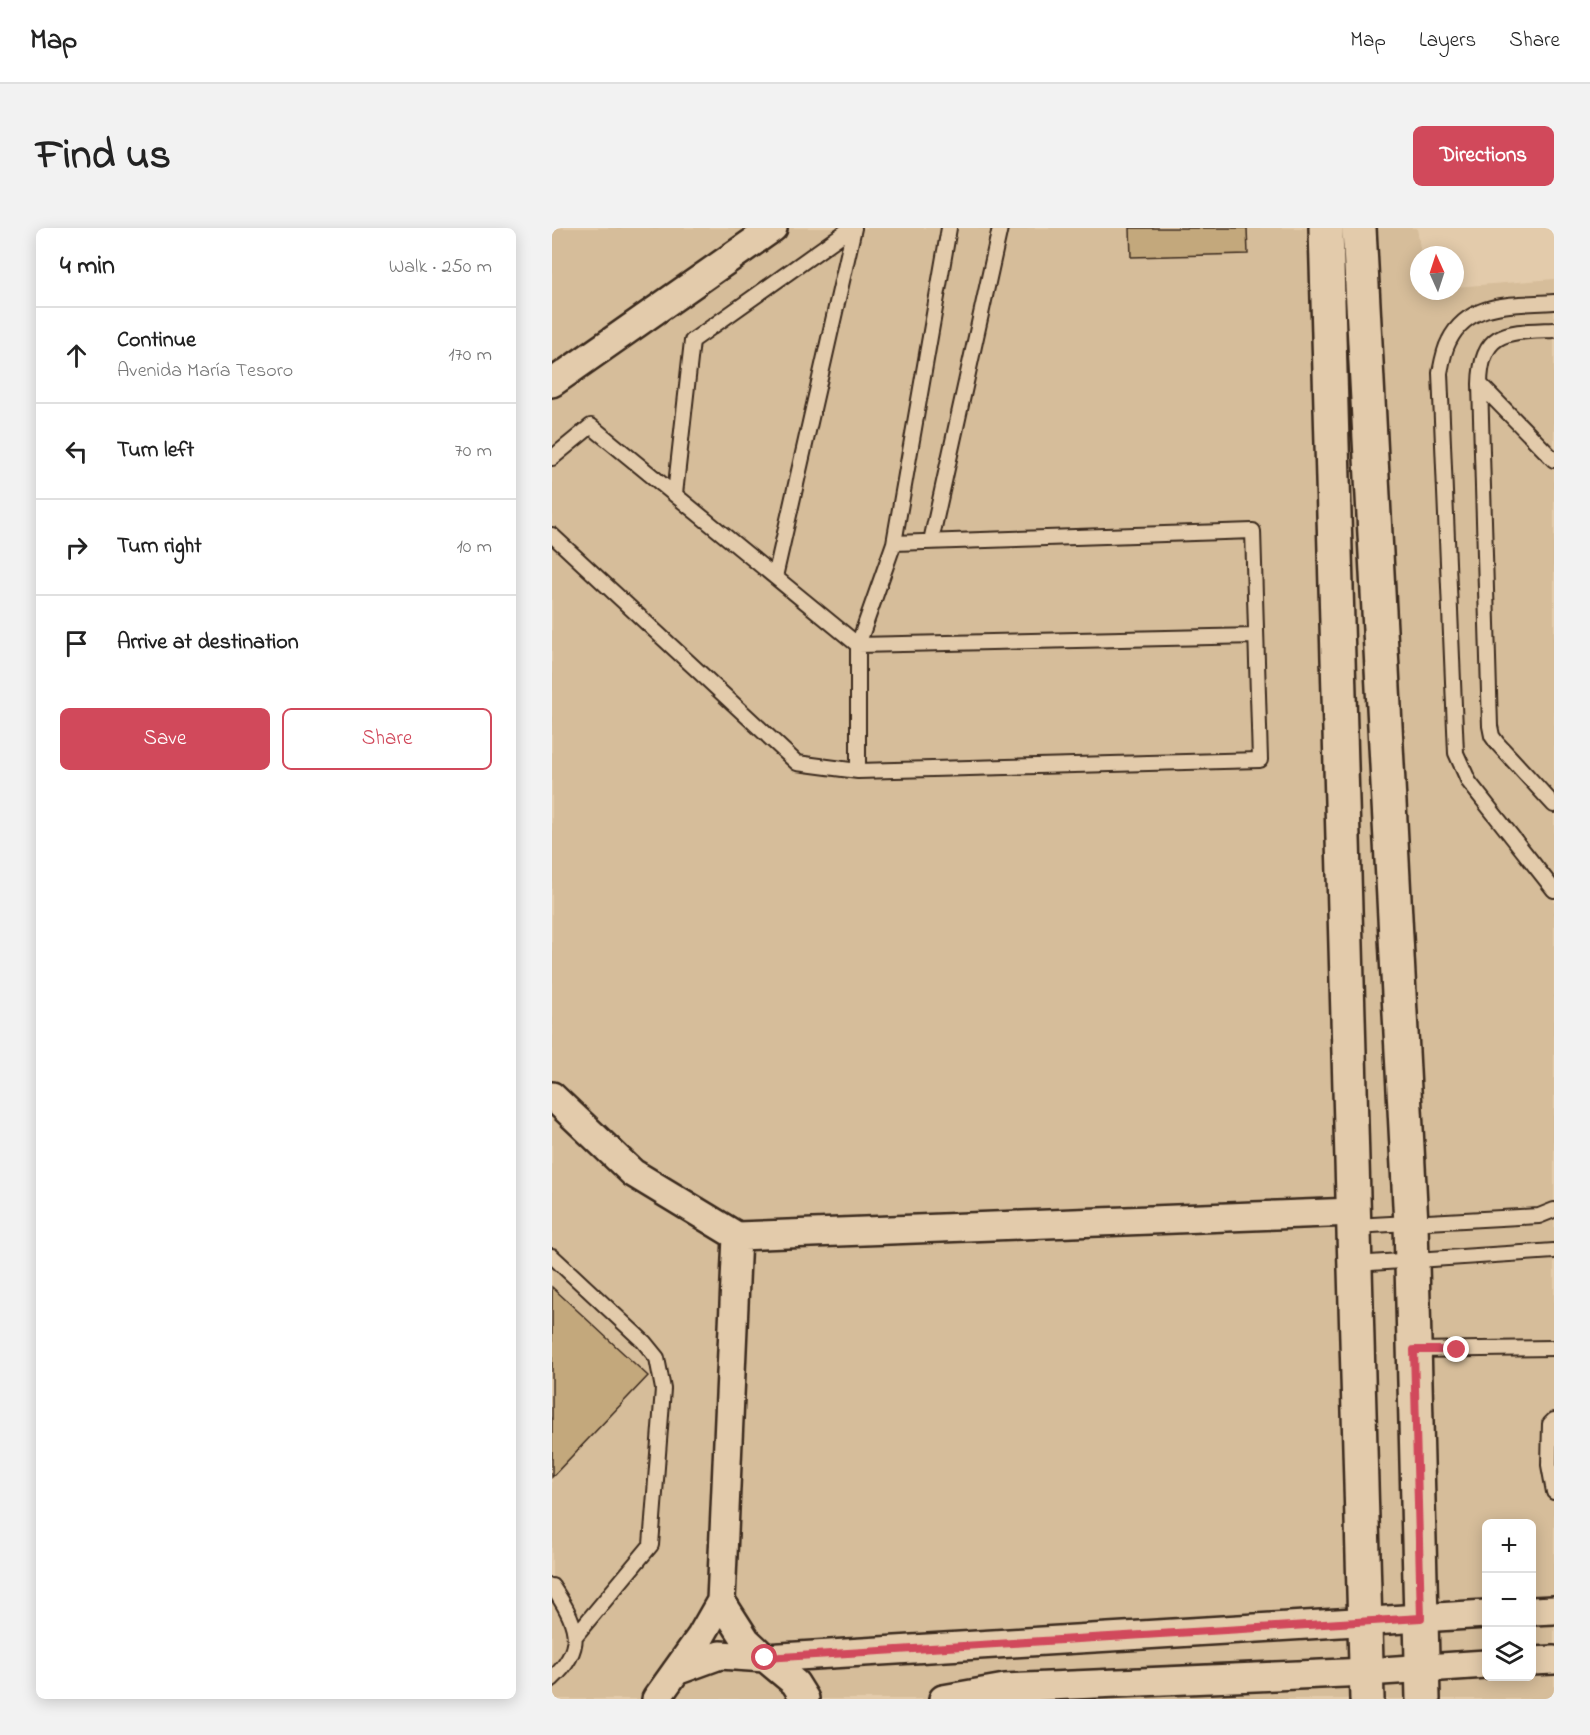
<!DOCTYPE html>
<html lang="en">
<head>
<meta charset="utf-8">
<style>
	:root { --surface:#fff; --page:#f2f2f2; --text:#222; --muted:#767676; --line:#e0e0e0; --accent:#d1495b }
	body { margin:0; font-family:"Indie Flower",sans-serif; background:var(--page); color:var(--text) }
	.controls { position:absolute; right:18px; bottom:18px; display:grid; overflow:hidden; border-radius:9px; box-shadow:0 3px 15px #0003 }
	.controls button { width:54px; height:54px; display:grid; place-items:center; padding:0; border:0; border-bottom:2px solid var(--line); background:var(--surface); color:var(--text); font:30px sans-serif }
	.compass { position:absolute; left:858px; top:18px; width:54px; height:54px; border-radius:50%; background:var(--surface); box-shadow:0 3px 15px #0003; rotate:357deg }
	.stop { position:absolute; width:18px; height:18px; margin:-14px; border:4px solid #d1495b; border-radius:50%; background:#fff }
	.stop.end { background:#d1495b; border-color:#fff; box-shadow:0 2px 6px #0008 }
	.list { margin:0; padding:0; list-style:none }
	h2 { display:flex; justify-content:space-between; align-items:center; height:78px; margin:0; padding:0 24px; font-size:26px }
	h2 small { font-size:20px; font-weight:400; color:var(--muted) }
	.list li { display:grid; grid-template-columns:39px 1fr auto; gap:18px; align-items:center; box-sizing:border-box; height:96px; padding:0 24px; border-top:2px solid var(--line) }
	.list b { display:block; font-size:22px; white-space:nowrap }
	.list p { margin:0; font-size:20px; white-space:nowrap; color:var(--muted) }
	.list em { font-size:20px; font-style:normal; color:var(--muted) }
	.actions { display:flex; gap:12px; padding:18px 24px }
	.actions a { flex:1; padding:14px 0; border:2px solid var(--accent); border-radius:9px; text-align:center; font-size:21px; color:var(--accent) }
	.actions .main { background:var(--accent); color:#fff }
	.icon { flex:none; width:33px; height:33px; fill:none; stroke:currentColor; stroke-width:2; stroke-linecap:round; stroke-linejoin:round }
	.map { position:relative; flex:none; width:1002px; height:1471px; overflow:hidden; border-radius:9px }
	header { display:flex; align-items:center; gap:36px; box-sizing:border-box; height:84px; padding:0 30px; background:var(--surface); border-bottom:2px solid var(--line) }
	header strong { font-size:28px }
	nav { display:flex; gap:33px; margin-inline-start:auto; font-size:21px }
	.intro { display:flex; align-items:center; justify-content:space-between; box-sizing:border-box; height:144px; padding:0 36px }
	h1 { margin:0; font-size:42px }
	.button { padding:15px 27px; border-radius:9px; background:var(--accent); color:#fff; font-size:21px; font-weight:700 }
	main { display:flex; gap:36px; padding:0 36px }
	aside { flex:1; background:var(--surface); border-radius:9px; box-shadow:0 3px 15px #0003 }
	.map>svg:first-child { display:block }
	.built { fill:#d6bd9a; fill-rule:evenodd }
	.building { fill:#c3a87c; stroke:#3b2a1e; stroke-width:1.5 }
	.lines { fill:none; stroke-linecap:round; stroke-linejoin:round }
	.service-casing { stroke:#3b2a1e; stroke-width:18 }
	.minor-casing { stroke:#3b2a1e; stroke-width:32 }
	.tertiary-casing { stroke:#3b2a1e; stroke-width:38 }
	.service { stroke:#e3cbab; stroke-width:14 }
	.minor { stroke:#e3cbab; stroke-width:27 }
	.tertiary { stroke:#e3cbab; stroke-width:33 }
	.route { stroke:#d1495b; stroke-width:8 }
</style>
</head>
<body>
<header>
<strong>Map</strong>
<nav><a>Map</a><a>Layers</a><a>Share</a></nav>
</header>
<div class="intro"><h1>Find us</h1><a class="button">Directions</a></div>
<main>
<aside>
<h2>4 min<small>Walk · 250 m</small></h2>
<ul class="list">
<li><svg class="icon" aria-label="ahead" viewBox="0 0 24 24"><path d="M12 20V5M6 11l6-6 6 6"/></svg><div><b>Continue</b><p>Avenida María Tesoro</p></div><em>170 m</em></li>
<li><svg class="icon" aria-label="left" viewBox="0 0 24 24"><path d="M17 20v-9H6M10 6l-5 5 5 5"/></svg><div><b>Turn left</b></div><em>70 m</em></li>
<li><svg class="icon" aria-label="right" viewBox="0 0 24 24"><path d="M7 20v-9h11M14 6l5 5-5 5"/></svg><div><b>Turn right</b></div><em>10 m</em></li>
<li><svg class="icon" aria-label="arrive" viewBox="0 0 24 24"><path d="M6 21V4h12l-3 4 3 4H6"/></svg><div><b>Arrive at destination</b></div></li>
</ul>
<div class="actions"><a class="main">Save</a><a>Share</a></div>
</aside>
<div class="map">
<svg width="1002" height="1471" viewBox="0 0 1002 1471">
	<rect width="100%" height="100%" fill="#e3cbab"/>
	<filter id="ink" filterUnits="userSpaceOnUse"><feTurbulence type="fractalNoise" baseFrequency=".0167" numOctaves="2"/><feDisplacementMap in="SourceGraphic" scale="12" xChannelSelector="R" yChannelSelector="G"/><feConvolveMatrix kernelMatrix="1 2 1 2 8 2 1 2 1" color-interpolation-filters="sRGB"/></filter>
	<g filter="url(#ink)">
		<path class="built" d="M0,0H865L869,27H867V63H903V59L1002,51V1471H0ZM934,1296H980V1448H934Z"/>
		<path class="building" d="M578,0H695L696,26L579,29Z
			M0,1059L96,1148L0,1249Z"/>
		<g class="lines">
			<g class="service-casing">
				<path id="service" d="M1002,74C963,77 917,72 897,113C892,122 890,134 888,145L904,525L917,554L1002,662
					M1002,102C957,104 929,101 928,156L938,498L940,508L945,515L1002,577
					M928,156L1002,232
					M0,230L39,198L306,417L704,408
					M123,266L140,113L299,0
					M0,307L245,535L306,543L708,532L701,303L342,315L306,417V543
					M379,313L448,0
					M342,315L397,0
					M223,349L302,0
					M802,998L987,988L1002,982
					M0,1028L92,1114L105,1130L111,1161L99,1317L24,1407
					M803,1036L1002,1023
					M862,1122L1002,1120
					M1002,1192L998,1196L997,1237L1002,1264
					M0,1358C23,1393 37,1417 0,1451"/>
			</g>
			<g class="minor-casing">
				<path id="minor" d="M0,155L221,0
					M0,868L81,945L185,1008L802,984
					M169,1373L194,1412L213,1430L243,1455L253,1471
					M980,1383L1002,1382
					M980,1433L1002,1432
					M124,1443L168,1427L213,1430L934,1386
					M104,1471L149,1408L169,1373L185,1008
					M391,1471L453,1460L815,1444L934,1436"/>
			</g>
			<g class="tertiary-casing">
				<path id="tertiary" d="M774,0L815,1471
					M807,0L859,996L871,1471"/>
			</g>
			<use href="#service" class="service"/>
			<use href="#minor" class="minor"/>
			<use href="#tertiary" class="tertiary"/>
		</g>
	</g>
	<g class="lines" filter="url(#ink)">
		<path class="route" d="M213,1430L869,1390L862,1122H905"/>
	</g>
</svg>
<div class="controls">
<button>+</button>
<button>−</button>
<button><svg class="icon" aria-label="layers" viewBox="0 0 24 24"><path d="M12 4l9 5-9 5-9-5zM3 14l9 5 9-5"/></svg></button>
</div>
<svg class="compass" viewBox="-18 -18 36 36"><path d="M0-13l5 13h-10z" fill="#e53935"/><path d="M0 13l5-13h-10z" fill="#767676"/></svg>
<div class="stop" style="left:213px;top:1430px"></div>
<div class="stop end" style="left:905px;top:1122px"></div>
</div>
</main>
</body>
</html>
